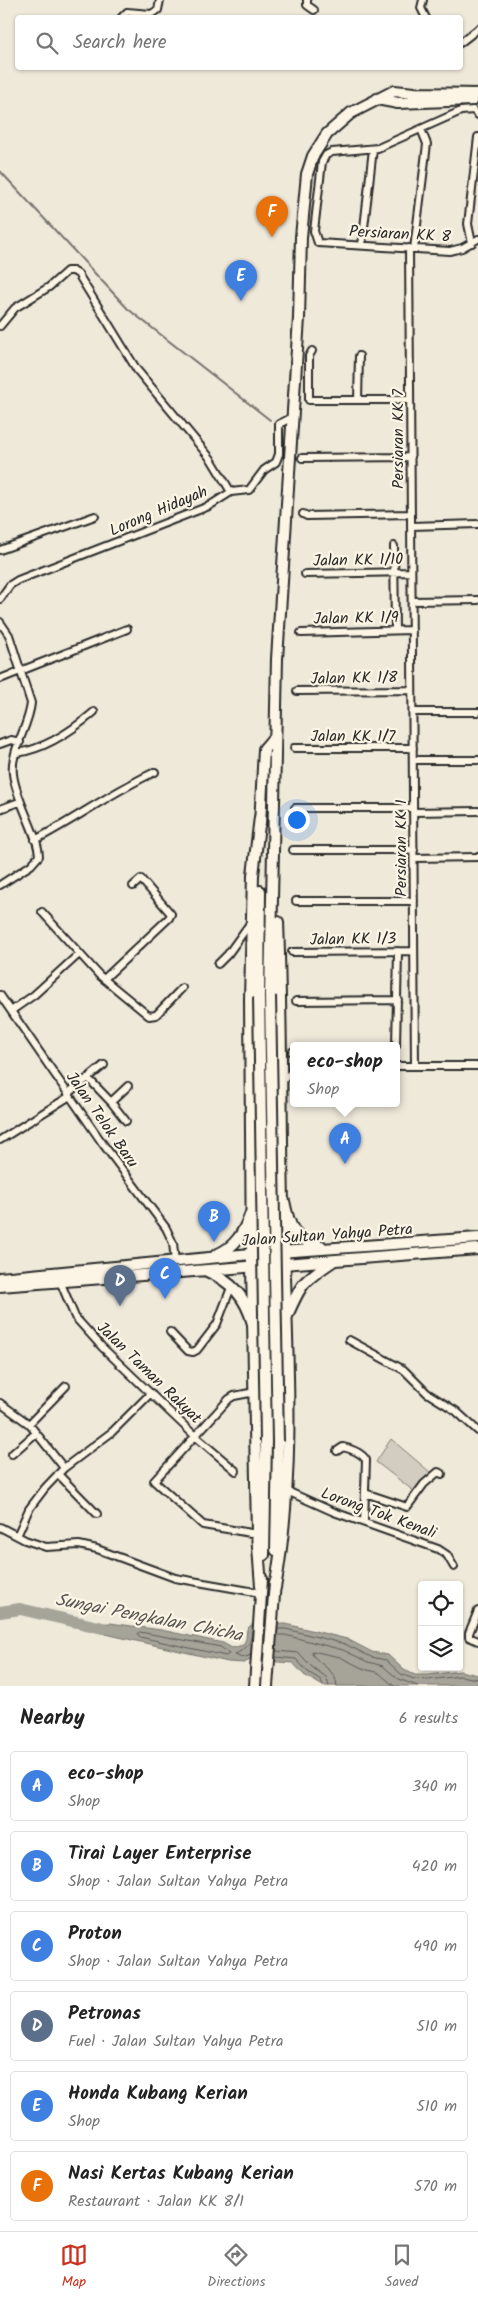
<!DOCTYPE html>
<html lang="en">
<head>
<meta charset="utf-8">
<style>
	:root { --surface:#fff; --page:#f6f6f6; --text:#222; --muted:#767676; --line:#e0e0e0; --accent:#c8321e }
	body { margin:0; font-family:Kalam,sans-serif; background:var(--page); color:var(--text) }
	.controls { position:absolute; right:15px; bottom:15px; display:grid; overflow:hidden; border-radius:5px; box-shadow:0 1px 4px #0004 }
	.controls button { width:45px; height:45px; display:grid; place-items:center; padding:0; border:0; border-bottom:1px solid var(--line); background:var(--surface); color:var(--text); font:25px sans-serif }
	.you { position:absolute; left:296px; top:819px; width:18px; height:18px; margin:-12px; border:4px solid #fff; border-radius:50%; background:#1a73e8; box-shadow:0 0 0 8px #1a73e833 }
	.badge { display:grid; place-items:center; width:32px; height:32px; border-radius:50%; background:var(--accent); color:#fff; font-size:16px; font-weight:700 }
	.pin { position:absolute; translate:-50% -41px; filter:drop-shadow(0 1px 2px #0008) }
	.pin::after { content:''; position:absolute; top:26px; width:18px; height:15px; background:inherit; clip-path:polygon(0 0,100% 0,50% 100%) }
	.popup { position:absolute; left:290px; top:1042px; width:110px; height:65px; box-sizing:border-box; display:grid; place-content:center; border-radius:5px; background:var(--surface); filter:drop-shadow(0 1px 4px #0005); font-size:16px; white-space:nowrap; color:var(--muted) }
	.popup b { font-size:19px; color:var(--text) }
	.popup::after { content:''; position:absolute; left:50%; top:100%; margin-left:-10px; border:10px solid transparent; border-top-color:var(--surface) }
	.list { margin:0; padding:0; list-style:none }
	h2 { display:flex; justify-content:space-between; align-items:center; height:65px; margin:0; padding:0 20px; font-size:21px }
	h2 small { font-size:16px; font-weight:400; color:var(--muted) }
	.list li { display:grid; grid-template-columns:32px 1fr auto; gap:15px; align-items:center; box-sizing:border-box; height:70px; margin:0 10px 10px; padding:0 10px; border:1px solid var(--line); border-radius:5px }
	.list b { display:block; font-size:19px; white-space:nowrap }
	.list p { margin:0; font-size:16px; white-space:nowrap; color:var(--muted) }
	.list em { font-size:16px; font-style:normal; color:var(--muted) }
	.icon { flex:none; width:28px; height:28px; fill:none; stroke:currentColor; stroke-width:2; stroke-linecap:round; stroke-linejoin:round }
	.map { position:relative; flex:none; width:478px; height:1686px; overflow:hidden }
	.search { position:absolute; background:var(--surface); box-shadow:0 1px 4px #0004; left:15px; right:15px; top:15px; height:55px; display:flex; align-items:center; gap:12px; box-sizing:border-box; padding:0 18px; border-radius:5px; color:var(--muted); font-size:19px }
	.sheet { height:545px; background:var(--surface) }
	nav { display:flex; justify-content:space-around; align-items:center; box-sizing:border-box; height:70px; border-top:1px solid var(--line); background:var(--surface); font-size:14px; color:var(--muted) }
	nav a { display:grid; justify-items:center; gap:2px }
	nav .on { color:var(--accent) }
	.map>svg:first-child { display:block }
	.green { fill:#d2cdc0; stroke:#7e7c76 }
	.water { fill:#a6a399; stroke:#75736d }
	.lines { fill:none; stroke-linecap:round; stroke-linejoin:round }
	.shore { stroke:#5c5b57; stroke-width:1 }
	.stream { stroke:#75736d; stroke-width:2 }
	.river { stroke:#a6a399; stroke-width:12 }
	.minor-casing { stroke:#2b2b2b; stroke-width:10 }
	.primary-casing { stroke:#2b2b2b; stroke-width:14 }
	.trunk-casing { stroke:#2b2b2b; stroke-width:14 }
	.minor { stroke:#fcf5e5; stroke-width:6 }
	.primary { stroke:#fcf5e5; stroke-width:10 }
	.trunk { stroke:#fcf5e5; stroke-width:10 }
	.primary-bridge-casing { stroke:#2b2b2b; stroke-width:14; stroke-linecap:butt }
	.primary-bridge { stroke:#fcf5e5; stroke-width:10 }
	.labels { text-anchor:middle; stroke-width:4.5; stroke-linejoin:round; paint-order:stroke }
	.street-label { font-size:16px; fill:#2b2b2b; stroke:#fcf5e5 }
	.water-label { font-size:18px; font-style:italic; fill:#565552; stroke:#fcf5e5 }
</style>
</head>
<body>
<div class="map">
<svg width="478" height="1686" viewBox="0 0 478 1686">
	<rect width="100%" height="100%" fill="#efe9da"/>
	<filter id="ink" filterUnits="userSpaceOnUse"><feTurbulence type="fractalNoise" baseFrequency=".02" numOctaves="2"/><feDisplacementMap in="SourceGraphic" scale="10" xChannelSelector="R" yChannelSelector="G"/><feConvolveMatrix kernelMatrix="1 2 1 2 8 2 1 2 1" color-interpolation-filters="sRGB"/></filter>
	<g filter="url(#ink)">
		<path class="green" d="M391,1439L431,1473L415,1492L376,1462Z"/>
		<path class="water" d="M110,1623L161,1630L223,1643L232,1648L243,1645L246,1639L247,1629L251,1625L286,1624L347,1639L372,1652L388,1655L404,1670L415,1675H428L460,1671L478,1675V1686H323L304,1675L293,1663L250,1660L244,1663L228,1662L97,1632L85,1624Z"/>
		<g class="lines">
			<path class="shore" d="M278,1629H286L345,1644L371,1657L386,1660L401,1674L414,1679L428,1680L460,1676L478,1679
				M140,1632L221,1647L229,1654L226,1656L140,1637L138,1634Z
				M277,1635H285L343,1650L368,1662L383,1666L398,1679L418,1686
				M276,1651L299,1653L312,1667L326,1677L329,1686
				M251,1655L242,1658L235,1655C247,1646 250,1648 252,1631
				M276,1657L296,1659L308,1672L321,1680L323,1686
				M337,1686C336,1669 320,1666 312,1654V1651L340,1657L364,1669L379,1673L394,1686"/>
			<path class="stream" d="M0,171L128,309L270,420"/>
			<path class="river" d="M0,1612L20,1609L103,1628"/>
			<g class="minor-casing">
				<path id="minor" d="M307,0V5L314,10
					M423,0L421,8L426,18
					M121,18L127,12L151,14L158,10L160,0
					M460,43L478,29
					M478,115L473,110L461,111L378,148L332,152L326,155L322,162L314,231L318,243L450,251L462,248L478,239
					M472,243L468,224L478,137
					M362,245L373,149
					M409,248L415,1066
					M414,249L427,144L421,129
					M0,326L15,308L49,287L67,271H73L78,274L137,370L211,459L231,492
					M312,351L309,356V400H410
					M358,400L359,356
					M302,458L411,457
					M303,514L307,516L411,514
					M411,526L478,524
					M394,546L395,630
					M0,550L95,516
					M305,574L411,572
					M0,599L10,585L18,580L209,506L231,492L249,490L264,470L276,462L279,454V424L291,418
					M412,601L478,600
					M0,622L9,635L31,703C29,727 10,750 13,774C16,801 38,833 39,856L31,865L0,885
					M301,633L412,630
					M0,679L127,629
					M297,691L412,690
					M413,712H478
					M0,744L11,740L20,742
					M294,748H413
					M17,753C45,749 73,730 94,712
					M413,760H478
					M295,808H413
					M0,809L19,802
					M413,812L478,811
					M35,840C76,819 113,791 155,772
					M293,850H414
					M414,858L478,857
					M296,901H414
					M42,912L99,975L149,1016L156,1015L182,988
					M292,952L414,951
					M218,964L228,954L251,922
					M104,979L169,918L171,914L141,879L133,886
					M0,995L103,1144L166,1228L173,1243L175,1262
					M296,1001L398,1000
					M11,1011L34,995L79,954
					M396,1046L398,951
					M292,1052H294
					M396,1066H478
					M88,1078L104,1065
					M282,1081L294,1070
					M68,1093L88,1078L111,1102L128,1086
					M111,1102L126,1121
					M0,1140L70,1096
					M60,1281L75,1317L102,1347L195,1436L236,1471
					M170,1332L188,1351L193,1352L197,1350L217,1324L232,1285
					M349,1340L404,1370L427,1393L456,1411L478,1431
					M255,1392L234,1396L229,1399L154,1481L203,1525L257,1534
					M0,1403L29,1424L64,1468
					M29,1424L66,1386
					M337,1451L343,1447C351,1449 362,1453 366,1460L364,1522
					M12,1454L36,1433
					M58,1474L97,1514
					M287,1491L334,1512L438,1549L447,1555L454,1567
					M365,1493L407,1507L424,1484L438,1472L442,1474
					M0,1527L25,1540L46,1547L79,1545L97,1549L175,1578L261,1593
					M17,1536L29,1509L45,1488L64,1468L112,1432L151,1393
					M478,1611L469,1633V1637L478,1641"/>
			</g>
			<g class="primary-casing">
				<path id="primary" d="M377,99L398,103L473,100
					M260,817L253,875L250,999L252,1266L257,1534L261,1586
					M260,824L264,749L275,736
					M270,996L277,659L299,318L301,237L307,174L313,156L327,134L351,113L394,91L415,93L478,94
					M259,997L260,891
					M276,1550L278,1442
					M264,1555L266,1441
					M275,1588C295,1477 288,1363 284,1251C281,1141 282,1032 278,922
					M255,1686L262,1579
					M267,1686L275,1582"/>
			</g>
			<g class="trunk-casing">
				<path id="trunk" d="M284,1201C289,1226 293,1240 321,1246
					M216,1255C236,1247 244,1232 251,1213
					M207,1271C232,1282 246,1297 253,1324
					M0,1278L251,1254L478,1238
					M0,1286L478,1249
					M287,1316C301,1283 303,1281 333,1261"/>
			</g>
			<use href="#minor" class="minor"/>
			<use href="#primary" class="primary"/>
			<use href="#trunk" class="trunk"/>
			<g class="primary-bridge-casing">
				<path id="primary-bridge" d="M270,996L278,1442
					M259,997L266,1441"/>
			</g>
			<use href="#primary-bridge" class="primary-bridge"/>
		</g>
	</g>
	<g class="labels">
		<g class="street-label">
			<text transform="translate(400 233) rotate(3)" y="6">Persiaran KK 8</text>
			<text transform="translate(397 439) rotate(-90)" y="6">Persiaran KK 7</text>
			<text transform="translate(158 510) rotate(-23)" y="6">Lorong Hidayah</text>
			<text transform="translate(358 559) rotate(-1)" y="6">Jalan KK 1/10</text>
			<text transform="translate(356 617) rotate(-1)" y="6">Jalan KK 1/9</text>
			<text transform="translate(354 677) rotate(-1)" y="6">Jalan KK 1/8</text>
			<text x="353" y="741">Jalan KK 1/7</text>
			<text transform="translate(400 848) rotate(-90)" y="6">Persiaran KK 1</text>
			<text transform="translate(353 938) rotate(-1)" y="6">Jalan KK 1/3</text>
			<text transform="translate(103 1119) rotate(55)" y="6">Jalan Telok Baru</text>
			<text transform="translate(327 1234) rotate(-4)" y="6">Jalan Sultan Yahya Petra</text>
			<text transform="translate(150 1372) rotate(44)" y="6">Jalan Taman Rakyat</text>
			<text transform="translate(379 1512) rotate(20)" y="6">Lorong Tok Kenali</text>
		</g>
		<g class="water-label">
			<text transform="translate(149 1617) rotate(11)" y="6">Sungai Pengkalan Chicha</text>
		</g>
	</g>
</svg>
<div class="controls">
<button><svg class="icon" aria-label="locate" viewBox="0 0 24 24"><circle cx="12" cy="12" r="6"/><path d="M12 2v4M12 18v4M2 12h4M18 12h4"/></svg></button>
<button><svg class="icon" aria-label="layers" viewBox="0 0 24 24"><path d="M12 4l9 5-9 5-9-5zM3 14l9 5 9-5"/></svg></button>
</div>
<div class="you"></div>
<div class="pin badge" style="left:345px;top:1164px;background:#3f7fe0">A</div>
<div class="popup"><b>eco-shop</b>Shop</div>
<div class="pin badge" style="left:214px;top:1242px;background:#3f7fe0">B</div>
<div class="pin badge" style="left:165px;top:1299px;background:#3f7fe0">C</div>
<div class="pin badge" style="left:120px;top:1306px;background:#5c6f8a">D</div>
<div class="pin badge" style="left:241px;top:301px;background:#3f7fe0">E</div>
<div class="pin badge" style="left:272px;top:237px;background:#e8710a">F</div>
<div class="search"><svg class="icon" aria-label="search" viewBox="0 0 24 24"><circle cx="10" cy="10" r="6"/><path d="M15 15l6 6"/></svg>Search here</div>
</div>
<section class="sheet">
<h2>Nearby<small>6 results</small></h2>
<ul class="list">
<li><span class="badge" style="background:#3f7fe0">A</span><div><b>eco-shop</b><p>Shop</p></div><em>340 m</em></li>
<li><span class="badge" style="background:#3f7fe0">B</span><div><b>Tirai Layer Enterprise</b><p>Shop · Jalan Sultan Yahya Petra</p></div><em>420 m</em></li>
<li><span class="badge" style="background:#3f7fe0">C</span><div><b>Proton</b><p>Shop · Jalan Sultan Yahya Petra</p></div><em>490 m</em></li>
<li><span class="badge" style="background:#5c6f8a">D</span><div><b>Petronas</b><p>Fuel · Jalan Sultan Yahya Petra</p></div><em>510 m</em></li>
<li><span class="badge" style="background:#3f7fe0">E</span><div><b>Honda Kubang Kerian</b><p>Shop</p></div><em>510 m</em></li>
<li><span class="badge" style="background:#e8710a">F</span><div><b>Nasi Kertas Kubang Kerian</b><p>Restaurant · Jalan KK 8/1</p></div><em>570 m</em></li>
</ul>
</section>
<nav>
<a class="on"><svg class="icon" aria-label="map" viewBox="0 0 24 24"><path d="M3 6l6-2 6 2 6-2v14l-6 2-6-2-6 2zM9 4v14M15 6v14"/></svg>Map</a>
<a><svg class="icon" aria-label="directions" viewBox="0 0 24 24"><path d="M12 3l9 9-9 9-9-9zM9 14v-3h6M13 9l2 2-2 2"/></svg>Directions</a>
<a><svg class="icon" aria-label="saved" viewBox="0 0 24 24"><path d="M7 4h10v16l-5-4-5 4z"/></svg>Saved</a>
</nav>
</body>
</html>
